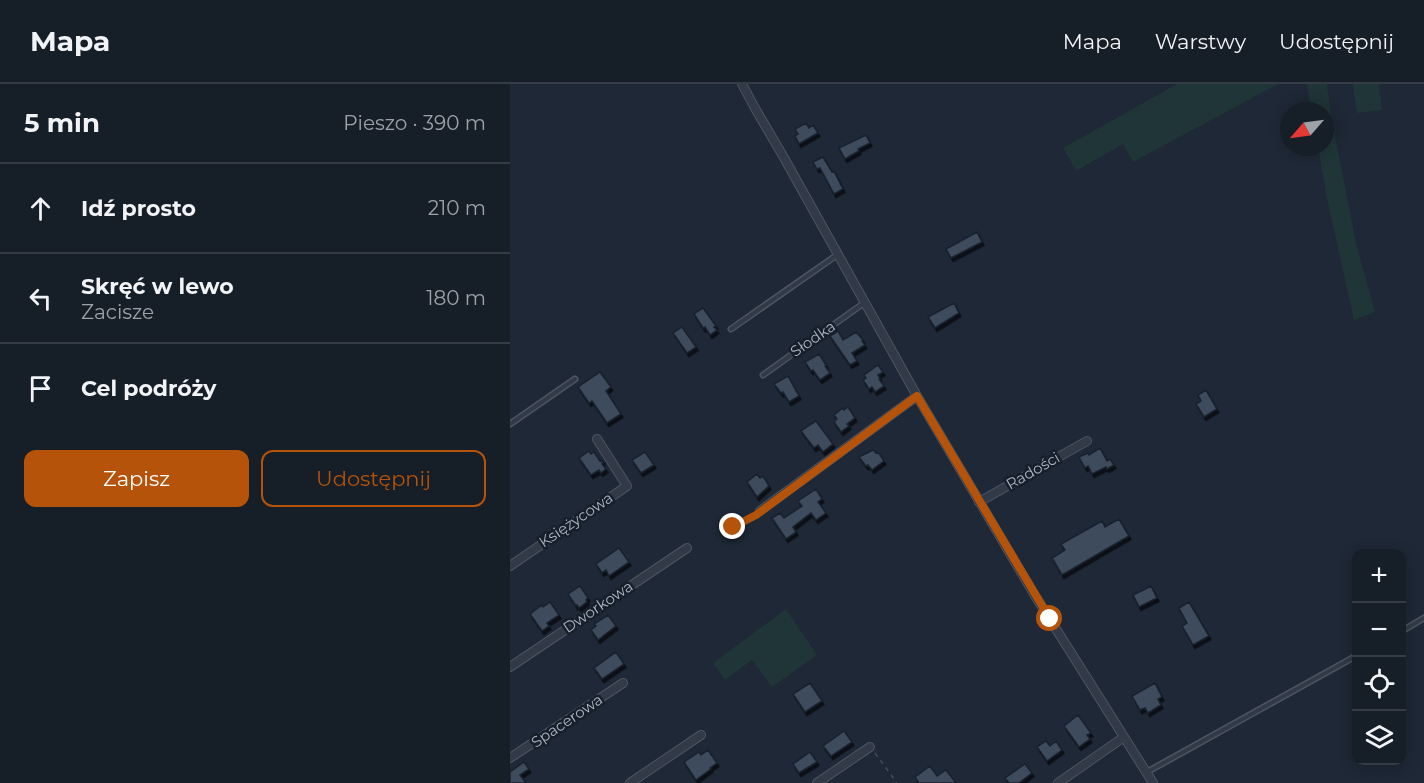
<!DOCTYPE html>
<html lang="pl">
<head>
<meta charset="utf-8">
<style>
	:root { --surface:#161e28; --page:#232b34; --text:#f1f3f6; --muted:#9ea2a8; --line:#353c45; --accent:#b45309 }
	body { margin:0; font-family:Montserrat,sans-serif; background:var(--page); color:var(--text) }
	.controls { position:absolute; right:18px; bottom:18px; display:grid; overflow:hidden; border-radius:12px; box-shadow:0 3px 15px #0003 }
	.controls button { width:54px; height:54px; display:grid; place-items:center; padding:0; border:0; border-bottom:2px solid var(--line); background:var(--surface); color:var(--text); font:30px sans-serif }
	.compass { position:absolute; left:770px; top:18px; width:54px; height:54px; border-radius:50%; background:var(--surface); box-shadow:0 3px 15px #0003; rotate:242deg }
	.stop { position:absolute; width:18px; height:18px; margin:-14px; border:4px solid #b45309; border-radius:50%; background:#fff }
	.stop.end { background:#b45309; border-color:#fff; box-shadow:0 2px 6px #0008 }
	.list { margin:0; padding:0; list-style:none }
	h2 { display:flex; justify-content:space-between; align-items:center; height:78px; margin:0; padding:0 24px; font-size:26px }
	h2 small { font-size:20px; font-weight:400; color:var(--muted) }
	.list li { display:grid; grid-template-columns:39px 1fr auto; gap:18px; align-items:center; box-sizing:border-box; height:90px; padding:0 24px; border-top:2px solid var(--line) }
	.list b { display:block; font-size:22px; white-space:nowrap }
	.list p { margin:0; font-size:20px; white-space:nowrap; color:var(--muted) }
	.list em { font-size:20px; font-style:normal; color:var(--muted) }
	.actions { display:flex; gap:12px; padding:18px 24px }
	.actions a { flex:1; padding:14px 0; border:2px solid var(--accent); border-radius:12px; text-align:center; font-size:21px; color:var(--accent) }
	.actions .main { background:var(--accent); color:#fff }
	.icon { flex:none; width:33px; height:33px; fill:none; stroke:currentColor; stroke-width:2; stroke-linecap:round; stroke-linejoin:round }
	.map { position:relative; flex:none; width:914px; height:699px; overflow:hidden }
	header { display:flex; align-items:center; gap:36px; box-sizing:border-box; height:84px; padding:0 30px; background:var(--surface); border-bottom:2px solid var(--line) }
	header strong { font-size:28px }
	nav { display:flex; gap:33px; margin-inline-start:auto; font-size:21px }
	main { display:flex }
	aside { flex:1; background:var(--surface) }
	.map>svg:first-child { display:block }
	.green { fill:#203537 }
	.building { fill:#3e4b5b; stroke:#19212d; stroke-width:1.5; filter:url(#shadow) }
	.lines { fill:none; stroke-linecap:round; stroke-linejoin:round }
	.service-casing { stroke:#4c5562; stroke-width:7 }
	.minor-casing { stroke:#4c5562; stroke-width:10 }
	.path { stroke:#3d5254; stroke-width:1.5; stroke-dasharray:4.5 4.5; stroke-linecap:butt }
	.service { stroke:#313a46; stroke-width:4 }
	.minor { stroke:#313a46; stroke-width:8 }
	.route { stroke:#b45309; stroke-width:8 }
	.labels { text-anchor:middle; stroke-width:5; stroke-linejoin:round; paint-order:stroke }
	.street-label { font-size:15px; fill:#aab5c4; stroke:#171f2a }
</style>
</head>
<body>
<header>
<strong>Mapa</strong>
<nav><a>Mapa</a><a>Warstwy</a><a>Udostępnij</a></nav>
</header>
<main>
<aside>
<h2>5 min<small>Pieszo · 390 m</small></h2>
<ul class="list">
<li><svg class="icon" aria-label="ahead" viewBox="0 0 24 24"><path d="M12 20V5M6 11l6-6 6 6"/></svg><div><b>Idź prosto</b></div><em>210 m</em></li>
<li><svg class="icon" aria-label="left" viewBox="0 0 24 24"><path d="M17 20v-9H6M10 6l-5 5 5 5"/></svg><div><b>Skręć w lewo</b><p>Zacisze</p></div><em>180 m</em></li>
<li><svg class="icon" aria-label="arrive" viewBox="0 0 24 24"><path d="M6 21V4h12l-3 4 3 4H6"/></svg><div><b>Cel podróży</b></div></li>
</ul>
<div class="actions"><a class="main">Zapisz</a><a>Udostępnij</a></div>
</aside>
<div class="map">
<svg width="914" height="699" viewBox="0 0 914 699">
	<defs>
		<filter id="shadow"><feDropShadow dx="2" dy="3.5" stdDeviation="0" flood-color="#0009"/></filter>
	</defs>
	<rect width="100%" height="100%" fill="#1e2836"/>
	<path class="green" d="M667,0H768L623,78L613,60L566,87L553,64Z
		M797,0H817L821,31L846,159L865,228L844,236L817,115L808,63H815V27H801Z
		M843,0H869L872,26L847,29Z
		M276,525L307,571L262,603L242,576L215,596L203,579Z"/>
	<path class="building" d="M296,39L299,44L303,41L308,49L289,60L285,52L288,50L285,45Z
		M356,51L360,59L348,65L349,67L335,75L329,64Z
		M313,73L322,88L324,87L333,105L324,110L310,84L307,85L303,78Z
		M467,148L472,158L441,174L436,165Z
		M444,219L449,229L425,244L418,233Z
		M193,224L206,242L204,243L207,246L200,251L195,243L193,244L184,230Z
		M172,243L186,263L177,269L163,249Z
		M328,247L333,256L346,248L353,256L352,257L355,261L342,269L347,277L340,281L320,252Z
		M309,270L316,281L315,282L320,289L310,296L303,286L301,287L295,278Z
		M368,281L373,288L368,291L370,294L369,295L374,302L365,308L362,303L359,305L353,296L356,294L354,291Z
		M90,288L101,303L96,307L111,330L97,339L82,317L79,319L68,303Z
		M278,292L289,312L279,318L273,308L271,309L264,300Z
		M696,306L707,325L694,333L686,320L691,317L688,311Z
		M338,323L345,334L337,340L339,342L331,348L324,338L327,335L324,331L333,324L334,326Z
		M306,337L323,360L313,368L308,361L304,364L291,347Z
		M590,364L597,377L600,375L604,381L597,385L596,383L582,390L578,382L575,384L569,373L578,369L579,371Z
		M363,366L366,369L368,368L374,377L362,386L358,381L356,382L349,373Z
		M79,367L81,370L84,368L90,377L93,376L92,380L96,385L91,389L89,386L81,391L69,374Z
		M135,368L144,381L131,389L122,376Z
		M247,390L250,394L253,392L259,402L247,413L237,398Z
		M306,405L312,415L308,418L316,429L306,436L301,429L283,443L286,448L276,455L262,434L270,429L274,434L292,422L288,417Z
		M609,435L619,452L552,491L542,474L555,466L551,460L592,437L595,443Z
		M109,464L119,478L99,492L96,486L92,489L86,480Z
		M70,502L78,514L76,516L77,518L69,524L67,521L66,522L58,510Z
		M641,502L647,514L629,523L623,511Z
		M40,518L49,531L37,539L39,542L32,547L20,530L32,521L33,523Z
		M679,518L699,552L683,561L672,542L677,539L669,524Z
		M98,531L106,542L88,556L81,546L86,542L84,540Z
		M106,568L114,580L92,595L84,584Z
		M300,599L312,617L295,628L283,610Z
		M645,599L652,613L648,615L651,621L638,629L635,624L630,626L622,612Z
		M568,631L581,649L577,651L580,655L569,663L554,642Z
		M334,647L342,658L321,672L313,662Z
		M536,657L540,662L546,657L552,666L537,677L527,663Z
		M198,666L207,679L200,684L201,685L186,696L174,678L189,668L191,671Z
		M300,668L307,678L289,689L283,680Z
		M14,678L19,685L10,691L16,699H0V688Z
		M515,680L522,689L509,699H499L495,694Z
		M420,682L427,692L436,686L446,699H409L405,693Z"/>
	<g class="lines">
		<g class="service-casing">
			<path id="service" d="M221,245L327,171
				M253,291L354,219
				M0,340L65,295
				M892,547L914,534
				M637,688L846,572"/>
		</g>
		<g class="minor-casing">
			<path id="minor" d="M232,0L246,26L273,72L407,312L524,510L643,699
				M469,418L577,357
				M250,427L407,312
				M0,482L117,402L87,355
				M0,583L177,464
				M0,674L113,599
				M120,699L191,651
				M307,699L360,663
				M548,699L614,653"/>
		</g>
		<path class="path" d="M223,443L243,433
			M365,669L387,699"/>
		<use href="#service" class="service"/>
		<use href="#minor" class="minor"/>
	</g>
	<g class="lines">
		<path class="route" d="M223,443L246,431L407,312L540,535"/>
	</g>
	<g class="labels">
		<g class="street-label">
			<text transform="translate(303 255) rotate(-35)" y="5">Słodka</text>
			<text transform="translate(523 387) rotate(-30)" y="5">Radości</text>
			<text transform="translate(66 436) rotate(-34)" y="5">Księżycowa</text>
			<text transform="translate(88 523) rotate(-34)" y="5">Dworkowa</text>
			<text transform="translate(57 637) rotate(-34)" y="5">Spacerowa</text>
		</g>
	</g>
</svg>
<div class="controls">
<button>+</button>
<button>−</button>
<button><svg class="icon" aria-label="locate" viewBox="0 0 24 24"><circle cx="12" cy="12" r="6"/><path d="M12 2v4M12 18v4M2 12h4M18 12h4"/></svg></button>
<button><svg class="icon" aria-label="layers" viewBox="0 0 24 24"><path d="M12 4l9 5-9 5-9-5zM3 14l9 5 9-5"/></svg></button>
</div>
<svg class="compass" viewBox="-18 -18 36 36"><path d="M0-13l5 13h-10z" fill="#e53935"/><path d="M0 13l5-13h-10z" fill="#9ea2a8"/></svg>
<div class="stop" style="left:540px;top:535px"></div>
<div class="stop end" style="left:223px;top:443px"></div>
</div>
</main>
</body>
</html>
